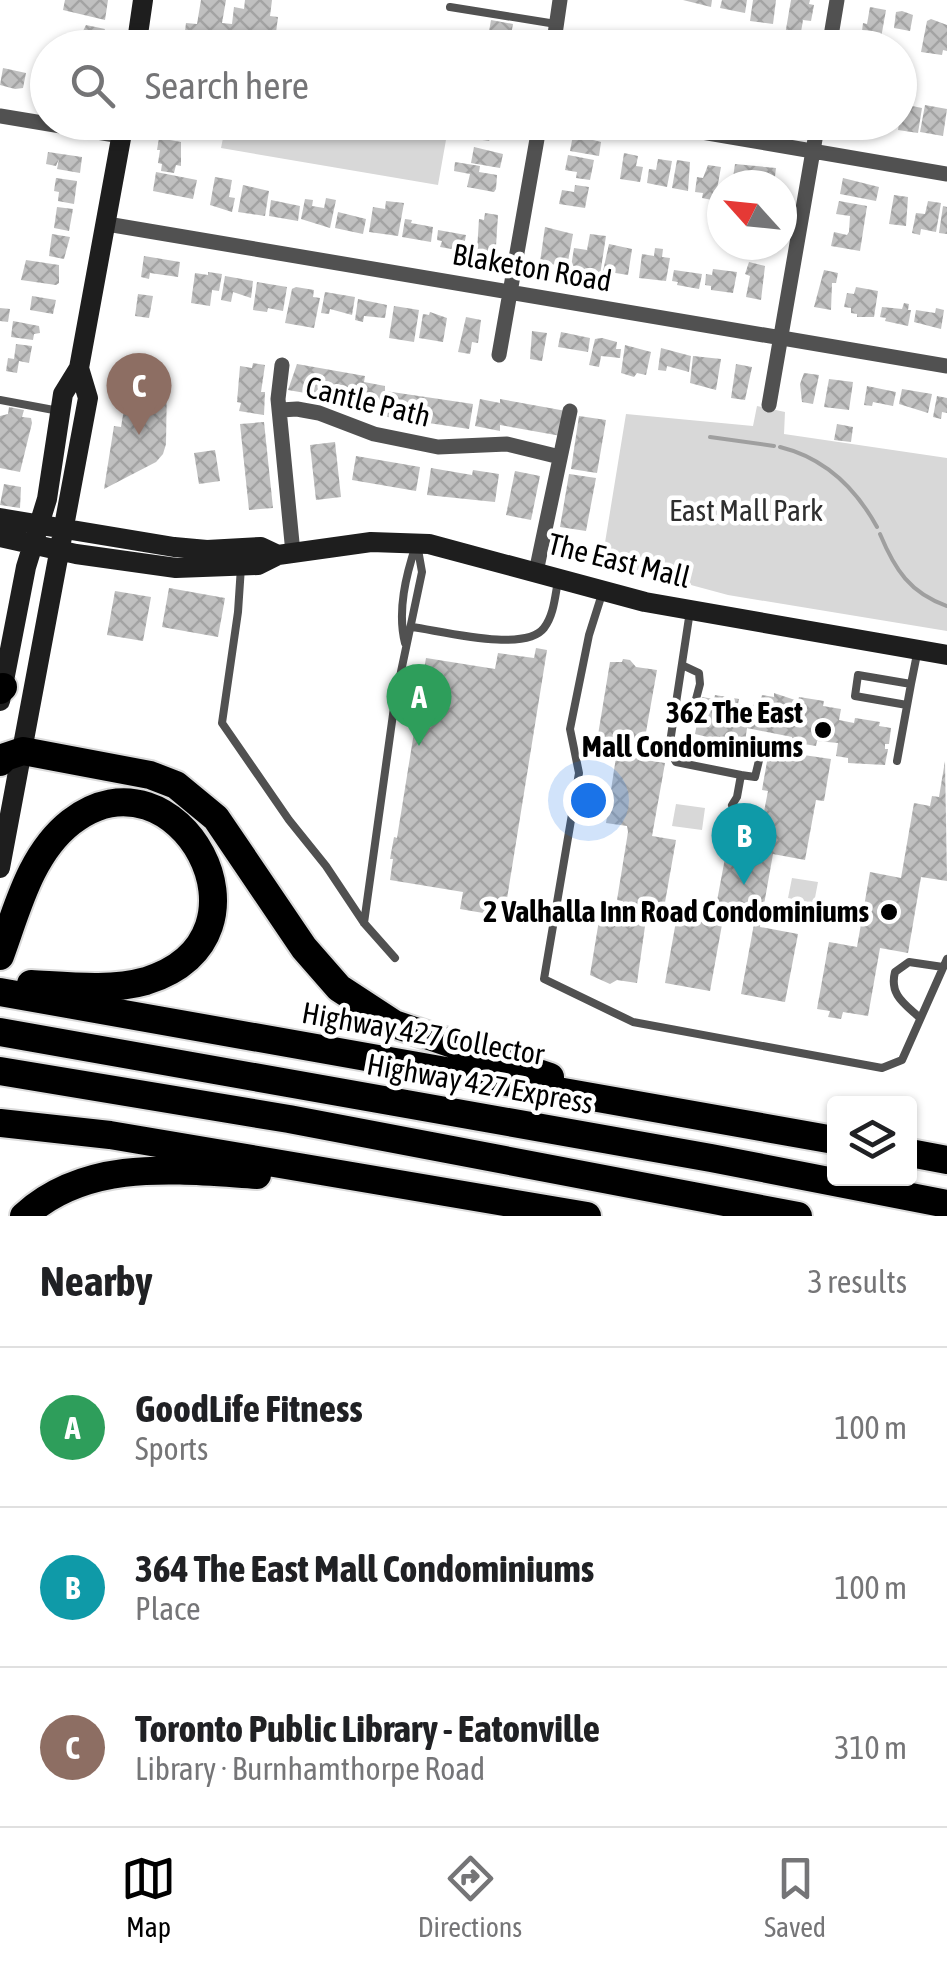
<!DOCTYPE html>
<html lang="en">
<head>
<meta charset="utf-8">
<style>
	:root { --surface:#fff; --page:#f6f6f6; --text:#202124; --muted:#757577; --line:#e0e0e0; --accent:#000 }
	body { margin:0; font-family:"Asap Condensed",sans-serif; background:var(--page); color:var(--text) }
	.controls { position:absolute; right:30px; bottom:30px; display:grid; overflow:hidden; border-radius:10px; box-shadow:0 2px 8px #0004 }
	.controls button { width:90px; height:90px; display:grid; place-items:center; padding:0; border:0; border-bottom:2px solid var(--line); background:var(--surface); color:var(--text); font:50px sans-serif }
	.compass { position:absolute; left:707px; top:170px; width:90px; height:90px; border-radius:50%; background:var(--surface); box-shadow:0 2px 8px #0004; rotate:297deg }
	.you { position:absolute; left:588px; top:800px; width:35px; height:35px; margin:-25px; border:8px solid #fff; border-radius:50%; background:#1a73e8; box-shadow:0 0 0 15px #1a73e833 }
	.badge { display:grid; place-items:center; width:65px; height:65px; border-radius:50%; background:var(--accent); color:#fff; font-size:32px; font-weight:700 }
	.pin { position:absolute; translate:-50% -82px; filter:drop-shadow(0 2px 5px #0008) }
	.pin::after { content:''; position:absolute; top:52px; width:35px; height:30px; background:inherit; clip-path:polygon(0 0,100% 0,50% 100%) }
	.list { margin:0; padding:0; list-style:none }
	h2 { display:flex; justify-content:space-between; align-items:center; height:130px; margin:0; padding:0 40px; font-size:42px }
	h2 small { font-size:32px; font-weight:400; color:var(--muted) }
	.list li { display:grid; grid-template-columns:65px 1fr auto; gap:30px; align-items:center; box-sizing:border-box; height:160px; padding:0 40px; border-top:2px solid var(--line) }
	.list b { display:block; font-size:38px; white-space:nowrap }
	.list p { margin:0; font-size:32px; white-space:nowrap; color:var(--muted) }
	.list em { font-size:32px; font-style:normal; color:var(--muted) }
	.icon { flex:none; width:55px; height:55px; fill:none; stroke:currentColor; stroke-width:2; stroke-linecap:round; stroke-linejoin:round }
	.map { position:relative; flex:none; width:947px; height:1216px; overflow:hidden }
	.search { position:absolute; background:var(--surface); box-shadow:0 2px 8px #0004; left:30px; right:30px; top:30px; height:110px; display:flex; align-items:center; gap:25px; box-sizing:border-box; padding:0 35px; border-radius:55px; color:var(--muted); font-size:38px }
	.sheet { height:610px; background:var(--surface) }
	nav { display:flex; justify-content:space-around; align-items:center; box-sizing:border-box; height:140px; border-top:2px solid var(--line); background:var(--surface); font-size:28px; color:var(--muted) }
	nav a { display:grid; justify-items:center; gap:5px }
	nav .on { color:var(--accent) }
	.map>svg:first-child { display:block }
	.green { fill:#d8d8d8 }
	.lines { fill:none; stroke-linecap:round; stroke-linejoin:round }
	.stream { stroke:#9f9f9f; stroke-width:4 }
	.building { fill:url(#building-cross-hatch) }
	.motorway-casing { stroke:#dbdbdb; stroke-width:32 }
	.service { stroke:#515151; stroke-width:8 }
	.minor { stroke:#515151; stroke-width:15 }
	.secondary { stroke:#1e1e1e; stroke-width:20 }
	.motorway { stroke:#000; stroke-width:28 }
	.poi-dot { fill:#000; stroke:#fff; stroke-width:4 }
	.labels { text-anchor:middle; stroke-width:9; stroke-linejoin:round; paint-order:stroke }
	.street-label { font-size:30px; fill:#000; stroke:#fff }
	.park-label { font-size:30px; fill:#2f2f2f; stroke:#fff }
	.poi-label { font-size:30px; font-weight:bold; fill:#000; stroke:#fff; text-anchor:end }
</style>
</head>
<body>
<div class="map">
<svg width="947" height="1216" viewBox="0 0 947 1216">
	<defs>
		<pattern id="building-cross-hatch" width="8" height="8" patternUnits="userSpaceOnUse" patternTransform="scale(2.5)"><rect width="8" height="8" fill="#c0c0c0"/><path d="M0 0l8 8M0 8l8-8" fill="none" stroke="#a3a3a3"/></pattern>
	</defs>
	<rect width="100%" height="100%" fill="#fff"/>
	<path class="green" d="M226,123V122L449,123L438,185L221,148Z
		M757,406L785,412L784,434L947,458V631L728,595L602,561L626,414L753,426Z
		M676,804L705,808L702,830L672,826Z
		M792,878L818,882L814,903L788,898Z"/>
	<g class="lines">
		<path class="stream" d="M710,437L774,446
			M780,447C825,458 855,487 877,527
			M880,534C895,570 910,593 947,606"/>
	</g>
	<path class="building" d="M65,0H108L105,20L63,10Z
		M201,0H226L222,23L232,24L234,7L244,9L245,0H272L270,16L278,17L274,48H229L220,44V40L185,31L186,23L197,24Z
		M683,0H712L711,7Z
		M722,0H747L745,13L720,8Z
		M753,0H776L773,24L750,21Z
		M791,0H810L809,4L814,5L811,21L803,20L800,38L785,35Z
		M870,7L886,10L881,38L871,37L872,32L862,31L863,23L867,24Z
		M902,11L913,15L910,31L894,28L896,12Z
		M931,19L947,25V51L943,50L942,55L921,52L927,21Z
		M491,20L513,24L511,35L522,37L520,48L487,43Z
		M86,25L105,29L99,48H83L84,36L81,35Z
		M3,68L26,73L23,88L15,89L0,85Z
		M902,104L922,108L918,133L898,130Z
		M925,105L947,109L943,136L920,132Z
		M168,122H199L196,136L182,134L181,139L165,137Z
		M479,122H508L506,135L493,133L489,141L476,139Z
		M573,135L601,142L599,156L570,151Z
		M159,138L181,142V166L176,165L174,173L161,171L162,164L158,163L160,150H157Z
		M474,147L503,154L500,168L471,163Z
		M48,152L82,157L80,173L57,169L59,159L56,166L46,164Z
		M624,153L638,156L636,166L643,167L640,182L620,179Z
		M568,155L594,160L590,180L576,178L577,172L565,170Z
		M658,159L672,161L667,187L647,183L649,169L656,170Z
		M677,160L690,162L688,191L672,188Z
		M455,162L480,166L479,172L497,175L496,189L494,192L467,187L470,174L454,171Z
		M735,164L776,168L774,185L733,178Z
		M708,165L721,167L716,195H713L712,200L702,198L703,193L695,192L697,177L703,178Z
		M156,172L197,180L193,199L153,191Z
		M215,177L232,180L229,197L235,198L232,212L210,205Z
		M56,178L77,181L74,204L58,201L59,192L54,191Z
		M843,178L879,187L876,201L840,194Z
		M243,185L269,191L265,216L238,212Z
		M575,185L589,187L585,208L559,204L562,190L574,192Z
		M894,195L908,197L906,226L889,224Z
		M326,198L336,200L330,228L301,219L305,199L313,200L312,206L324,208Z
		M271,200L300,206L298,221L269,216Z
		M386,201L404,203L398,236L369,232L373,207L385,209Z
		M839,201L867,206L860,251L831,246L834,232L847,235L849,232L850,216L836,214Z
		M928,201L941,203L936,232L921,229L920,235L912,233L916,213L925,214Z
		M943,206L947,207V234L939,233Z
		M57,207L73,209L69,231L54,228Z
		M338,212L366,219L363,234L335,228Z
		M485,213L498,215L496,246H493L492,254L477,251L479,219L484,220Z
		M405,219L412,220L411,223L433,227L431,242L402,237Z
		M545,227L573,234L567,267L540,262Z
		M438,230L466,235L463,251L440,247L442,241L437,240Z
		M52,234L70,237L64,259L49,256Z
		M590,234L606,236L600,275L571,267L574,248L587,250Z
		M609,244L632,249L628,275L603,271Z
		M655,248L663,249L662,257L670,258L666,281L639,278L642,254L654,256Z
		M144,256L180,262L178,277L150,273L149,279L141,277Z
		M26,260L59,265V283L56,285L21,280Z
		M749,262L765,266L761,300L746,297L750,276L745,274Z
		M713,269L737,272L733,293L711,290V286L705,285L706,274L712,275Z
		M674,270L702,274L699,289L677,285L678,282L672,281Z
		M824,270L838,273L836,283H832L831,310L814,307Z
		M208,272L222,274L219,291L212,290L210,306L191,303L195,273L208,275Z
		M225,276L253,281L251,298L233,292L231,302L221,300Z
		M257,282L287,287L283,311L268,308L267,312L253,310Z
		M296,287L314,290L313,297L320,298L314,328L285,323L292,289Z
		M856,287L878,291L874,317H857V314L851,313V308L844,307L847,293L854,294Z
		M325,292L355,297L352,315L330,309L329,314L321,313Z
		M138,294L153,296L149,318L135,316Z
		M32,296L56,300L53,314L30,310Z
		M358,299L387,305L385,318L364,316L363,322L355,320Z
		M904,303L909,304L908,310H911L908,326L885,321L886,318L880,317L882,307L902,309Z
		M394,306L419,310L414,342L389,338Z
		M0,308L10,309L8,322L0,321Z
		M936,308L944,310L941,329L914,322L916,310L935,313Z
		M430,312L447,318L443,342L419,338L423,314L429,315Z
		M466,317L481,320L478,343L472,342L470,354L458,352Z
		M13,321L39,326L40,333L34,334L33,340L11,337Z
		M532,331L547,333L542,361L530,359Z
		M561,332L590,338L588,352L558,347Z
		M602,338L617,342L616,349H621L620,358L601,356L599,367L589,365L595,339Z
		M16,344L32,346L29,363L19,361L17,373L6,371L8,358L14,359Z
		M625,345L651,352L646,375L637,373L634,377L621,373Z
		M661,348L691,356L689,372L667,366L666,371L658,370Z
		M693,356L721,359L716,390L690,383Z
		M253,363L265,365L261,392H265L264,415L239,411L241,403L237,402L240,366L252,368Z
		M297,364L365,376L364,382L385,386V391L473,404L469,429L381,416L382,410L357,405V402L288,390Z
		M736,364L752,367L745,400L731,398Z
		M804,373L819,375L813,404L802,402L800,384Z
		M167,379L166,444L163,454L156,462L104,489L114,426L121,427L128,385L133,382L139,386Z
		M829,379L853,382L849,410L824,407Z
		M867,386L896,392L893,406L873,402L872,406L864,405Z
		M902,389L932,394L928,413L899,404Z
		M937,396L947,398V413L942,412L941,419L933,417Z
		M480,399L500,403V399L566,411L561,436L500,425V431L475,426Z
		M9,407L24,410L22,417L31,418L32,423L20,472L0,468V416L8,414Z
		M579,416L606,420L597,473L571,469Z
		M264,422L273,508L249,510L240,424Z
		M837,424L853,427L851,442L834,440Z
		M335,442L341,497L316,500L310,445Z
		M215,450L220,481L199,484L194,453Z
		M356,456L420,467L416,491L352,480Z
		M431,468L472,475L473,470L499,474L495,502L427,495Z
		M515,471L540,476L531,520L506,515Z
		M569,474L596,478L586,531L560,527Z
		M4,484L21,487L20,508L0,505Z
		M169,588L225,598L218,637L162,627Z
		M115,591L151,597L143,641L107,635Z
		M536,648L547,650L505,911L496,910L495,915L460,909L463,892L390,880L393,859H390L394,837L397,838L416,720L409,719L414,691L420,693L426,658L495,669L498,653L534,658Z
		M623,659L630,660L636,667L657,670L643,749L648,750L646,760L665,763L652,836L676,840L664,908L648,905L637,983L617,980L610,984L590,975L601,908L621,911L623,901L617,900L628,832L627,826L606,823L618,744L597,741L610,662H622Z
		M774,693L798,701L799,697L824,701L823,706L841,709L839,720L854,723L855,718L880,722L879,726L891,728L889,744H885V749H888L885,765L848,763V758L836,756L838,743L817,741L816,746L792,742V737L747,728L745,742L733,740L732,743L695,734L698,718H702L703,713H699L702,697L714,699L715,695L739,699L738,704L753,707L755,701L760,702L762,695L774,697Z
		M769,750L831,759L824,801L816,800L805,860L773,854L760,927L798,934L785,1002L741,994L754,924L723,919L710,991L665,983L678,910L714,917L728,842L757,848L768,791L762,790Z
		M945,761L947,881L921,877L908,953L880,948L868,1016L843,1012L841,1019L828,1017L830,1011L817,1009L829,942L857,947L870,872L901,878L914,803L930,806L932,796L939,797Z"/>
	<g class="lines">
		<g class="motorway-casing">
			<path id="motorway" d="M0,690L3,687
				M0,762L5,757L23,751L150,775L176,785L216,818L304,948L339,988L394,1024L550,1077
				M0,956C17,910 30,854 71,822C176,740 288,937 146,981C111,991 68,986 31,984
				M0,992L834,1140
				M0,1032L711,1158L947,1204
				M0,1071L289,1119L798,1216
				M0,1123L110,1135L587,1216
				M910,1153L947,1160
				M24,1216C88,1158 177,1170 257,1175"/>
		</g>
		<path class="service" d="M450,7L556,24
			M139,34L218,48
			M0,400L59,411
			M241,567L238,612L222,723L289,820L326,866L364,923L395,958
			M602,594L589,635L570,729L579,773L544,979L633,1022L882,1068L902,1060L947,959
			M690,611L669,749L676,762L741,775L737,797L732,805
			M412,627C442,631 525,653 544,628C554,615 555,596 558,581
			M405,643C397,611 406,575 416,545
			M682,665L699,673L700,684L691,718
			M911,684L917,654
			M897,761L911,684L858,675L855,696L907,705
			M741,775L755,777L762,748
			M364,923L395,700L422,572L417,544
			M920,1018C905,1004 889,995 895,972L909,962L943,967"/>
		<path class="minor" d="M553,48L560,0
			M829,48L837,0
			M0,116L121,136
			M643,122L947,174
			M107,224L947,366
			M499,355L540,122
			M282,365L278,399L293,553
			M769,405L818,122
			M281,410L297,409L319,413L374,434L438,447L507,444L560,457
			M536,572L570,411"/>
		<path class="secondary" d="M136,48L143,0
			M0,518L174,547L207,550L261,547L278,555
			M0,537L76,554L176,568L258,565L278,555L371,542L429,544L645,602L947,655
			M0,701L26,567L47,499L63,394L79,368L124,122
			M0,868L88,398L79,368"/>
		<use href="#motorway" class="motorway"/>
	</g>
	<g class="poi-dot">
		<circle cx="823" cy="730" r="10"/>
		<circle cx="889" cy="912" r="10"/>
	</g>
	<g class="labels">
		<g class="street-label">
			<text transform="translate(532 268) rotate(10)" y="10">Blaketon Road</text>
			<text transform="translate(368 402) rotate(14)" y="10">Cantle Path</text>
			<text transform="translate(619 561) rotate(14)" y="10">The East Mall</text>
			<text transform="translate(423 1034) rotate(10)" y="10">Highway 427 Collector</text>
			<text transform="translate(480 1084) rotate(10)" y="10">Highway 427 Express</text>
		</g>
		<g class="park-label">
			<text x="746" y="521">East Mall Park</text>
		</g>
		<g class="poi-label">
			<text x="803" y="723">362 The East<tspan x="803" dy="34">Mall Condominiums</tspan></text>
			<text x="869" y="922">2 Valhalla Inn Road Condominiums</text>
		</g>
	</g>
</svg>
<div class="controls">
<button><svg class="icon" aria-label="layers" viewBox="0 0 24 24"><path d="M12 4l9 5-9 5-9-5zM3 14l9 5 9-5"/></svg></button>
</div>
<svg class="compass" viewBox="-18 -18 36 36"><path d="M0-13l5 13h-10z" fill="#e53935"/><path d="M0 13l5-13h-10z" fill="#757577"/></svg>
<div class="you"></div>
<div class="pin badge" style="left:419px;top:746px;background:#2e9e5b">A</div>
<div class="pin badge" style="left:744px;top:885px;background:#0f9aa8">B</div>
<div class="pin badge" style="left:139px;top:435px;background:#8d6e63">C</div>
<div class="search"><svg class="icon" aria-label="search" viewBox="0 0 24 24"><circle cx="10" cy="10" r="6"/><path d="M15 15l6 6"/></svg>Search here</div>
</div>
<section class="sheet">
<h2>Nearby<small>3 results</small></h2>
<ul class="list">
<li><span class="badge" style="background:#2e9e5b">A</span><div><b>GoodLife Fitness</b><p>Sports</p></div><em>100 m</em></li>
<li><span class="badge" style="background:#0f9aa8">B</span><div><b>364 The East Mall Condominiums</b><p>Place</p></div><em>100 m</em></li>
<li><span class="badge" style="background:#8d6e63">C</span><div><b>Toronto Public Library - Eatonville</b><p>Library · Burnhamthorpe Road</p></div><em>310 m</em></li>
</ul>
</section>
<nav>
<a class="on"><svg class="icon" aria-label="map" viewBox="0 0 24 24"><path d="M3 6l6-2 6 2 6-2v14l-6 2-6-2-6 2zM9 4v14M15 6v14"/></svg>Map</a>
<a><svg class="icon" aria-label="directions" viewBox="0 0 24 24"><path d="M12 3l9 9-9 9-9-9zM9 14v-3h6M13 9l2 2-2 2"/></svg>Directions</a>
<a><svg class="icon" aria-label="saved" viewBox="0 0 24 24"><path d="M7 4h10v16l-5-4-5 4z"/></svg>Saved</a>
</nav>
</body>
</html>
